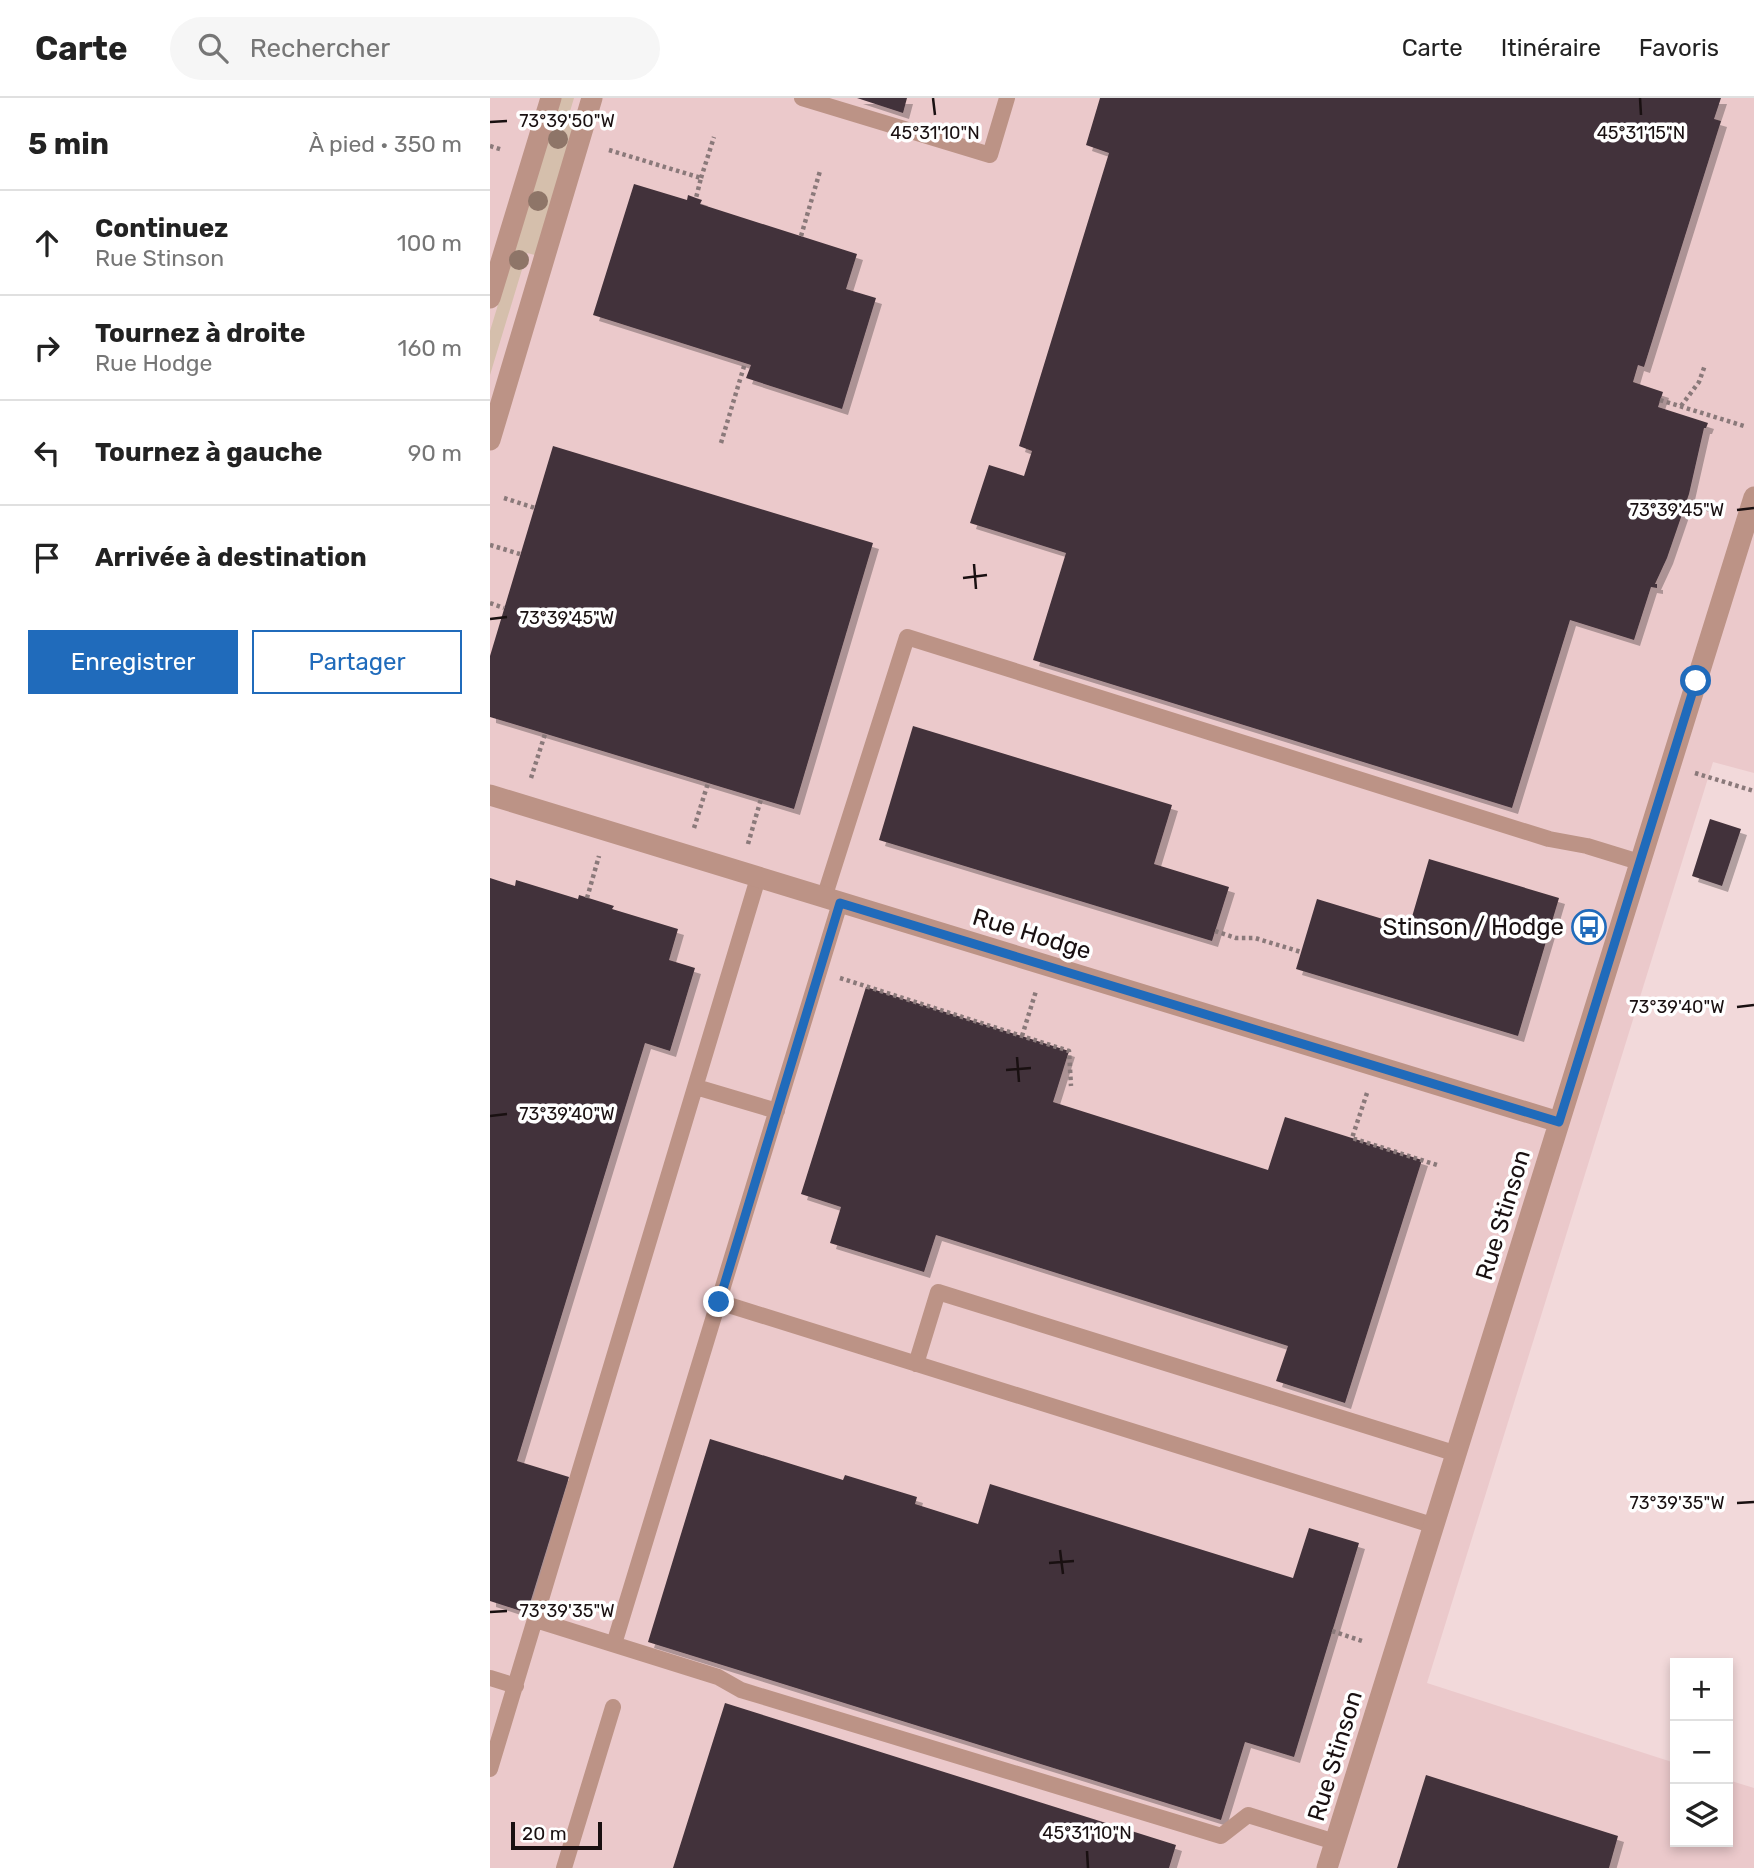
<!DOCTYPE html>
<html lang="fr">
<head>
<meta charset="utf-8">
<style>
	:root { --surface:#fff; --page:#f6f6f6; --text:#222; --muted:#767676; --line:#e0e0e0; --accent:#206bbb }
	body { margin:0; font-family:Rubik,sans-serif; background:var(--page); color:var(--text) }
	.controls { position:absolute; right:21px; bottom:21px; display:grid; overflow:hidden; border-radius:0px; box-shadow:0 4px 10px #0003 }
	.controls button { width:63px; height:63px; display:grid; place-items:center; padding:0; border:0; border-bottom:2px solid var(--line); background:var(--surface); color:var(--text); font:35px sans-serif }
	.scale { position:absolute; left:21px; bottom:18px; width:91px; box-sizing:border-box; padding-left:7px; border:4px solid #191011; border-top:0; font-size:19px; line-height:24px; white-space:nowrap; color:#191011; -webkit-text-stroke:5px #fff; paint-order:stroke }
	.stop { position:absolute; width:21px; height:21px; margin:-16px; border:5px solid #206bbb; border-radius:50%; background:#fff }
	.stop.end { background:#206bbb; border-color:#fff; box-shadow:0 2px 7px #0008 }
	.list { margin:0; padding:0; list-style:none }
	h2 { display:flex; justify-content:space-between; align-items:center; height:91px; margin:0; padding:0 28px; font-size:30px }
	h2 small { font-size:23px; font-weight:400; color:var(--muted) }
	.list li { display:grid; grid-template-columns:46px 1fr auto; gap:21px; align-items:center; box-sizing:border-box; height:105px; padding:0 28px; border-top:2px solid var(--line) }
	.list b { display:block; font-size:26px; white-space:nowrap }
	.list p { margin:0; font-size:23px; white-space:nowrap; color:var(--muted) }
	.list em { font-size:23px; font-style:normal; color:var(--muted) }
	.actions { display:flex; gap:14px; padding:21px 28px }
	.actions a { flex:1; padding:16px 0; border:2px solid var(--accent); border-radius:0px; text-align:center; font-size:24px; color:var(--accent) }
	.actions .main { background:var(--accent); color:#fff }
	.icon { flex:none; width:38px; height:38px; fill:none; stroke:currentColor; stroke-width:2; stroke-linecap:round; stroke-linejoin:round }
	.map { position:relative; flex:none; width:1264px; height:1770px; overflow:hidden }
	header { display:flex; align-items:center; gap:42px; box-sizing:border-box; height:98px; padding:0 35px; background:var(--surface); border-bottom:2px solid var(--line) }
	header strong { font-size:33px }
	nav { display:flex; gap:38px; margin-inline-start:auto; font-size:24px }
	.search { width:490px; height:63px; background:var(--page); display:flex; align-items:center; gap:18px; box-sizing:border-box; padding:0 24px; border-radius:38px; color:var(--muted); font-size:26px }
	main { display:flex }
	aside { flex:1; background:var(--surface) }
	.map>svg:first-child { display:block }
	.built { fill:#ebc9cb }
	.green { fill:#d5bfac }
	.building { fill:#43323a; filter:url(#shadow) }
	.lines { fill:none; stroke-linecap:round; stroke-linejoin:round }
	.path { stroke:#8a797a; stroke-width:4.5; stroke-dasharray:3.5 3.5; stroke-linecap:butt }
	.service { stroke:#bc9386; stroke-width:16 }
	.minor { stroke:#bc9386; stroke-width:21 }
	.tree { fill:#8e7568 }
	.route { stroke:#206bbb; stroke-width:9 }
	.ticks { fill:none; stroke:#191011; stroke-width:2.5 }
	.labels { text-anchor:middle; stroke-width:7; stroke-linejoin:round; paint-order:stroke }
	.poi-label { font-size:24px; fill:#191011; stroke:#fff; text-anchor:end }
	.street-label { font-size:24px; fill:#191011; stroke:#fff }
	.ticks-label { font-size:18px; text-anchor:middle; fill:#191011; stroke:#fff; stroke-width:7; stroke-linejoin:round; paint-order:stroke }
</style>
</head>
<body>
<header>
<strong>Carte</strong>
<div class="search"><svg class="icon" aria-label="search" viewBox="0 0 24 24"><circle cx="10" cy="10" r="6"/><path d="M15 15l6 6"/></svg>Rechercher</div>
<nav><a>Carte</a><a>Itinéraire</a><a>Favoris</a></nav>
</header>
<main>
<aside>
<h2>5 min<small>À pied · 350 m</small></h2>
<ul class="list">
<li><svg class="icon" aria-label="ahead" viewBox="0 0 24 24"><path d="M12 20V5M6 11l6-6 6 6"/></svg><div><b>Continuez</b><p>Rue Stinson</p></div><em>100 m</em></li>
<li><svg class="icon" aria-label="right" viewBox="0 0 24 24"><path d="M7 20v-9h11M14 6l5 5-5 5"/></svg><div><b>Tournez à droite</b><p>Rue Hodge</p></div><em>160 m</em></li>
<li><svg class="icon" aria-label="left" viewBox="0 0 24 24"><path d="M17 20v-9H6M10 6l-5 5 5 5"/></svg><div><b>Tournez à gauche</b></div><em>90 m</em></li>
<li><svg class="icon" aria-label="arrive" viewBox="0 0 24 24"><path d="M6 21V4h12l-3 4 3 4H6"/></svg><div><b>Arrivée à destination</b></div></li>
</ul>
<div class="actions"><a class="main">Enregistrer</a><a>Partager</a></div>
</aside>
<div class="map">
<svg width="1264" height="1770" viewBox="0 0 1264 1770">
	<defs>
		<filter id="shadow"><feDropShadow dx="6" dy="6" stdDeviation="0" flood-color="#0004"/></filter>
	</defs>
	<rect width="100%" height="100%" fill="#f2d9da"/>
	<path class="built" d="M0,0H1264V675L1223,664L937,1585L1185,1665V1744H1238V1682L1264,1690V1770H0Z"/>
	<path class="green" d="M71,0H84L78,20L86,22L45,157L37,155L0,277V233Z"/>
	<path class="building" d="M367,0H417L413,15Z
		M610,0H1231L1224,21L1231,23L1154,269L1148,267L1143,284L1173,294L1168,309L1218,325L1216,330H1214L1199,396L1177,460L1165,486H1167V490L1161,489L1144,542L1080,522L1022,710L543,562L576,455L480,425L499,367L534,378L542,353L529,348L619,55L596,47Z
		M144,86L197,102L198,97L206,100L212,102L210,106L367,156L356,191L386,200L352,311L256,280L261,267L103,217Z
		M63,348L383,445L304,711L0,619V558Z
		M423,628L682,707L664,766L739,789L722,843L389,742Z
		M1220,721L1251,731L1232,788L1202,778Z
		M939,761L1069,800L1028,938L806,871L827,801L919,829Z
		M0,780L25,788L26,782L88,801L89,797L124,808L122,811L188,831L179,862L205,870L180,953L155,945L27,1363L79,1379L37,1515L0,1503Z
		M376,889L579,953L563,1004L778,1072L795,1019L932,1062L855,1305L786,1283L798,1248L446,1137L434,1174L340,1145L351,1109L311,1096Z
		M220,1341L353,1382L355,1377L427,1399L425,1406L488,1426L500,1386L803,1480L819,1430L869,1445L804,1659L755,1644L731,1722L158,1544Z
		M235,1605L686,1747L679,1770H183Z
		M936,1677L1128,1738L1119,1770H907Z"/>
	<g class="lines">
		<path class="path" d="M0,48L13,52
			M119,52L211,80L206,100
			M211,80L224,39
			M311,138L330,73
			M1170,302L1254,328
			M1191,308L1209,284L1215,267
			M231,345L255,265
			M14,400L45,410
			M1196,404L1227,414
			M0,447L30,456
			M0,505L14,510
			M1205,675L1264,693
			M41,680L55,636
			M204,730L218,685
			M258,746L271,701
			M97,800L109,758
			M725,833L746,840H765L811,854
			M350,880L579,953L581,988
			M532,938L546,893
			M877,995L862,1040L947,1067
			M842,1533L875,1544"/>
		<path class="service" d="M312,0L500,57L517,0
			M334,800L417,539L1059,741L1097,748L1149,764
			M206,989L287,1013
			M229,1204L945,1428
			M426,1266L448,1194L967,1356
			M46,1522L228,1579L251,1592L731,1738L758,1717L845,1744
			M124,1546L350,805
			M0,1580L26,1588
			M0,1671L268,780
			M74,1770L123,1609"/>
		<path class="minor" d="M0,200L61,0
			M0,342L102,0
			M0,697L1069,1024
			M837,1770L1264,399"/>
	</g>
	<g class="tree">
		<circle cx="68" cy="41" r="10"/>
		<circle cx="48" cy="103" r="10"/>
		<circle cx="29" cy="162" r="10"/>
	</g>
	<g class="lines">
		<path class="route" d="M229,1204L350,805L1069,1024L1206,583"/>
	</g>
	<path class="ticks" d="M443,0L445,17M1150,0L1151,17M0,24L17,23M1247,412L1264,410M484,466L486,491M473,480L497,477M0,521L17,519M1247,909L1264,907M527,959L529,984M516,972L541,970M0,1018L17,1016M1247,1405L1264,1404M570,1452L573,1476M559,1465L584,1463M0,1514L17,1513M597,1753L598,1770"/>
	<defs>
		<g id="bus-ring" transform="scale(1.75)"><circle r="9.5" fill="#fff" stroke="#206bbb" stroke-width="1.5"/><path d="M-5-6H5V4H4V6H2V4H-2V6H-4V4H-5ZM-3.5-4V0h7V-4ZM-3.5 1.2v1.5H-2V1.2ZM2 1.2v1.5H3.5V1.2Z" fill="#206bbb"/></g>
	</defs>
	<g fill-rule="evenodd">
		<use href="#bus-ring" x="1099" y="829"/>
	</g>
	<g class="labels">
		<g class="poi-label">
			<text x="1074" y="837">Stinson / Hodge</text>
		</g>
		<g class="street-label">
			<text transform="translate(542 836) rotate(17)" y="8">Rue Hodge</text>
			<text transform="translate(1013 1117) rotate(-73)" y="8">Rue Stinson</text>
			<text transform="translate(845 1658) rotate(-73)" y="8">Rue Stinson</text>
		</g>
	</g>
	<g class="ticks-label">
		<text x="77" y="29">73°39'50"W</text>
		<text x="445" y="41">45°31'10"N</text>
		<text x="1151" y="41">45°31'15"N</text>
		<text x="1187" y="418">73°39'45"W</text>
		<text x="77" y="526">73°39'45"W</text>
		<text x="1187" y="915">73°39'40"W</text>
		<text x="77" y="1022">73°39'40"W</text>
		<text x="1187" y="1411">73°39'35"W</text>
		<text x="77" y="1519">73°39'35"W</text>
		<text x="597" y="1741">45°31'10"N</text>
	</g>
</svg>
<div class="controls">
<button>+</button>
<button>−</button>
<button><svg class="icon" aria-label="layers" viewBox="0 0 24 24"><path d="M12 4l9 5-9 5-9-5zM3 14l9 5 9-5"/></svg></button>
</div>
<div class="scale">20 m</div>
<div class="stop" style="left:1206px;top:583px"></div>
<div class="stop end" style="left:229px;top:1204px"></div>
</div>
</main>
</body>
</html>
